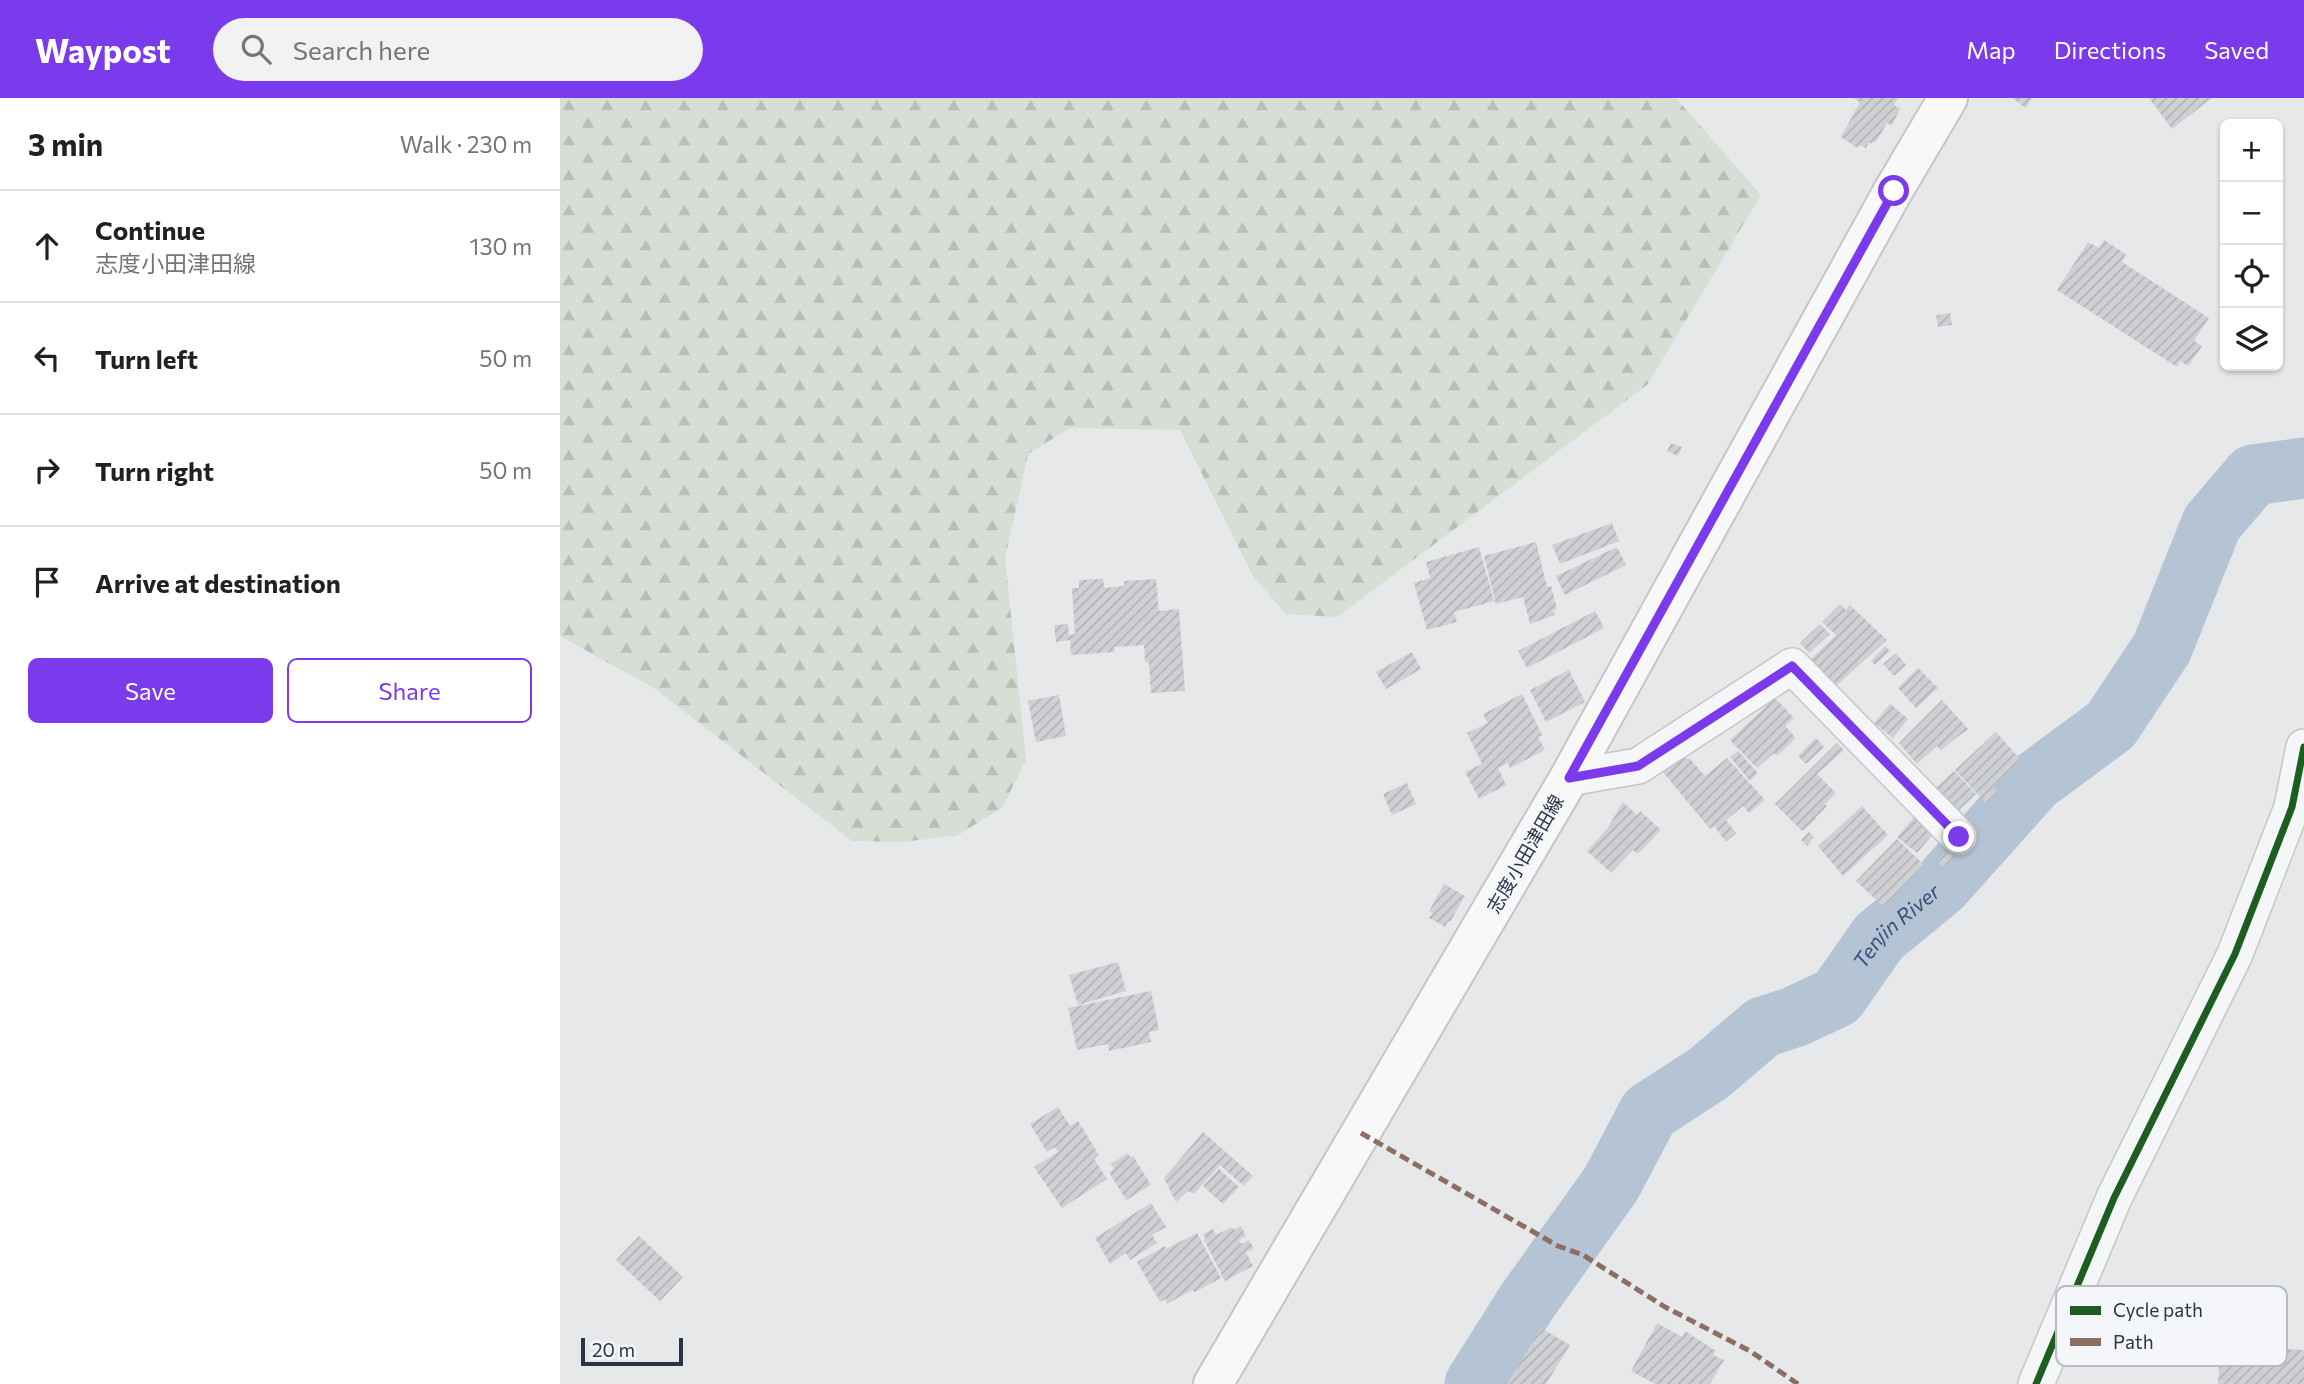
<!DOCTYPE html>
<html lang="en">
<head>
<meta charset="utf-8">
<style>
	:root { --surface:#fff; --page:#f2f2f2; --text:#202124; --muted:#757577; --line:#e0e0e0; --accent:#7c3aed }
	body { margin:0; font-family:Commissioner,"Noto Sans JP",sans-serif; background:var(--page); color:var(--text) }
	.controls { position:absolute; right:21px; top:21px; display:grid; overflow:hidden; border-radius:10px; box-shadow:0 2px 5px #0004 }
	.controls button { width:63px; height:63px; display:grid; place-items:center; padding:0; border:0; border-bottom:2px solid var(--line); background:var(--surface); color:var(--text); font:35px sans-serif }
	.scale { position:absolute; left:21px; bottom:18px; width:102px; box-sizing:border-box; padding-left:7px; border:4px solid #2b3445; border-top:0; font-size:19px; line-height:24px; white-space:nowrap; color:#2b3445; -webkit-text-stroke:5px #f4f6f9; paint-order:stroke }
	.stop { position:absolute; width:21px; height:21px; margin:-16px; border:5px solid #7c3aed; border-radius:50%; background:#fff }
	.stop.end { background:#7c3aed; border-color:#fff; box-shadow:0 2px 7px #0008 }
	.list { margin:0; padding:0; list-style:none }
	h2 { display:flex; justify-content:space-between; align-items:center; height:91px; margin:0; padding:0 28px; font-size:30px }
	h2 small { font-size:23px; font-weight:400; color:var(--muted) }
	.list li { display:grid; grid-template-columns:46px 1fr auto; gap:21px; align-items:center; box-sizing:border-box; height:112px; padding:0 28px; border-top:2px solid var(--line) }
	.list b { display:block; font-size:26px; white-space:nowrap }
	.list p { margin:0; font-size:23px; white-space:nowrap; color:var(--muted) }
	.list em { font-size:23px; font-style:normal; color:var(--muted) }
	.actions { display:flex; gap:14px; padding:21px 28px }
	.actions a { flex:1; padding:16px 0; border:2px solid var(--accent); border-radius:10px; text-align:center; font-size:24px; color:var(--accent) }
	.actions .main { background:var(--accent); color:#fff }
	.icon { flex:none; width:38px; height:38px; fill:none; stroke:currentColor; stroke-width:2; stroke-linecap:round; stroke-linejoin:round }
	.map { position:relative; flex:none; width:1744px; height:1286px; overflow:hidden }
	header { display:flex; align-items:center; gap:42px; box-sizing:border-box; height:98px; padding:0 35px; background:var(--accent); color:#fff }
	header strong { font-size:33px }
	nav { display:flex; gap:38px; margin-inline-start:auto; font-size:24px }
	.search { width:490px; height:63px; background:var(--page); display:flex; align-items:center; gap:18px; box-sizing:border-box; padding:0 24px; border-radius:38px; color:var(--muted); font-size:26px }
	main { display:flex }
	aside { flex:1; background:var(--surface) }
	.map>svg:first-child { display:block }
	.forest { fill:url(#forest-firs) }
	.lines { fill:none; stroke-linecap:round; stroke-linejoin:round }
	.river { stroke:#b4c4d5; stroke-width:61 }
	.building { fill:url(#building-hatch) }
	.minor-casing { stroke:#c4c6c8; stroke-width:38 }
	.secondary-casing { stroke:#c4c6c8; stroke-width:42 }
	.minor { stroke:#f5f6f7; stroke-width:35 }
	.secondary { stroke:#f8f8f8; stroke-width:38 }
	.quiet { stroke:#8d6e63; stroke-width:5; stroke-dasharray:10 5; stroke-linecap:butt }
	.cycleway-casing { stroke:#f4f6f9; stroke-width:11 }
	.cycleway { stroke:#1b5e20; stroke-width:7 }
	.route { stroke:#7c3aed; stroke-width:9 }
	.labels { text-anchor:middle; stroke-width:7; stroke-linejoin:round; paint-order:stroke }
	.street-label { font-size:19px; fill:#2b3445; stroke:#f4f6f9 }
	.water-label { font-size:21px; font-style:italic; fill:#34527a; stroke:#f4f6f9 }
	.key { fill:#f4f6f9; stroke:#b8bcc3; stroke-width:2 }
	.key-label { font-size:19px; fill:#2b3445 }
</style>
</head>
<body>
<header>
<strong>Waypost</strong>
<div class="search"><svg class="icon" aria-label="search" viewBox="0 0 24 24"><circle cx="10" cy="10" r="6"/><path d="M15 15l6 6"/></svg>Search here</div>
<nav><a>Map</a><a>Directions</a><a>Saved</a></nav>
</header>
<main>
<aside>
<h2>3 min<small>Walk · 230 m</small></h2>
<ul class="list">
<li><svg class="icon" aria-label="ahead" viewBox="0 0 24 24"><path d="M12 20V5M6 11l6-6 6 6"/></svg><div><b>Continue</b><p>志度小田津田線</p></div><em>130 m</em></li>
<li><svg class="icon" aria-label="left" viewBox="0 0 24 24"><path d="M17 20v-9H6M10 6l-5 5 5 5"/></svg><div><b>Turn left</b></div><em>50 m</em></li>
<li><svg class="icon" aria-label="right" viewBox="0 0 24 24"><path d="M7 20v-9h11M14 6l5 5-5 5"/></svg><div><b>Turn right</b></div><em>50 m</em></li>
<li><svg class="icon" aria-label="arrive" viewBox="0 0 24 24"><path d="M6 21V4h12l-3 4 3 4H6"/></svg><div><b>Arrive at destination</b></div></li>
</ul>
<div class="actions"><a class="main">Save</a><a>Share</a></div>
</aside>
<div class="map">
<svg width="1744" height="1286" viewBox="0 0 1744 1286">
	<defs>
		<pattern id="forest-firs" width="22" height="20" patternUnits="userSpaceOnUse" patternTransform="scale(1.75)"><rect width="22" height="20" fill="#d6ded6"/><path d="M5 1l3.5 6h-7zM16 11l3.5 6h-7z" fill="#b8bfb9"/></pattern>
		<pattern id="building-hatch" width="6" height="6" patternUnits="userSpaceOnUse" patternTransform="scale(1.75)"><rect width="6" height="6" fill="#ced0d3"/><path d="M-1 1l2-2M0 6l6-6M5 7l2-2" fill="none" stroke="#b1b3b6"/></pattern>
	</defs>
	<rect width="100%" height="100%" fill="#e6e8ea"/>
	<path class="forest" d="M0,0H1116L1201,97L1087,287L777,519L726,516L693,478L620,332L510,330L468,356L445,460L466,662L442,710L398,737L343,744L292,743L94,590L0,538Z"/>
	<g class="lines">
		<path class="river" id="s1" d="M915,1286L966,1205L1051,1086L1089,1014L1149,975L1203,929L1234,919L1277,899L1319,839L1381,788L1474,684L1551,627L1602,550L1652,425L1693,377L1744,370"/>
	</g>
	<path class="building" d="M1293,0H1338L1334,7L1340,11L1332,27L1327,25L1316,44L1314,43L1312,46L1309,44L1306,50L1299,47L1297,50L1281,39L1300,4Z
		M1452,0H1472L1466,10Z
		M1589,0H1652L1612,31Z
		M1544,142L1566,156L1562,164L1649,220L1634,243L1642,248L1628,268L1620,263L1617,269L1497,192L1528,144L1539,150Z
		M1390,215L1392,227L1378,229L1376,217Z
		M1111,345L1122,349L1118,358L1107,353Z
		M1052,425L1059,443L1000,466L992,447Z
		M976,444L987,489L991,488L997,511L993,512L995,517L970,526L963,499L936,506L924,458Z
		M919,449L934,503L894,514L897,524L867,532L854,485L870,480L866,464Z
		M1057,449L1066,467L1005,497L996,478Z
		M543,481L544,490L564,488V483L596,481L599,513L619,511L625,593L591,595L589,564H585L584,547L554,549L555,554L511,557L510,542L496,544L494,527L508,526L509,537L515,536L512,490H519V482Z
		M1280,506L1286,512L1290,507L1327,542L1277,587L1250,562L1276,537L1262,524Z
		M1035,513L1044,530L967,570L958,553Z
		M1260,526L1270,536L1249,555L1240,545Z
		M1325,548L1330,553L1315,567L1311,563Z
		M852,554L861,571L826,591L816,574Z
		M1336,555L1346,567L1334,578L1323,566Z
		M1358,570L1378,590L1356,610L1338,590Z
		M1009,572L1025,604L986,624L970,592Z
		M962,596L982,637L978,639L985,652L950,670L948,665L938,670L946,687L919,701L905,674L922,666L907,635L928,625L923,616Z
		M499,597L506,638L476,644L468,603Z
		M1215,600L1234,620L1225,628L1236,640L1217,658L1214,655L1197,670L1170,642Z
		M1382,602L1408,631L1381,652L1377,648L1357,666L1339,645Z
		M1330,606L1348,621L1333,640L1314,625Z
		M1436,634L1461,662L1432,688L1438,695L1426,705L1395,672Z
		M1256,640L1264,649L1246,666L1238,658Z
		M1277,645L1284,652L1257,676L1276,695L1265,706L1267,708L1255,720L1256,721L1242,733L1215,706Z
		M1178,653L1198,675L1190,683L1170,659Z
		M1121,659L1130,661L1145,678L1167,660L1205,702L1189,715L1183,708L1166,722L1176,735L1166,744L1154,728L1150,731L1102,673Z
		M1394,673L1416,696L1396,715L1375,691Z
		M847,685L856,706L832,717L823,696Z
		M1063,704L1077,717L1080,713L1101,732L1078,756L1073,752L1051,775L1027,753L1047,731Z
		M1302,708L1328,737L1283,778L1258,748Z
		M1354,719L1374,735L1357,755L1337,739Z
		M1249,734L1254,739L1247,748L1241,742Z
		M1337,741L1364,767L1324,809L1296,783Z
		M1388,751L1396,758L1385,770L1377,763Z
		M884,786L905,798L890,824L888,823L885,829L869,820L873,815L869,813Z
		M558,864L566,893L518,907L509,877Z
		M591,893L599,932L589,934L591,944L549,953L548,946L517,952L508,910Z
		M498,1009L510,1028L518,1023L539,1057L534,1061L547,1081L502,1110L474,1069L498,1054L495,1049L487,1054L470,1026Z
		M643,1034L693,1078L684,1088L660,1067L634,1096L628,1093L616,1104L604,1080Z
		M568,1055L570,1059L573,1058L591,1087L566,1102L549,1074L554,1071L551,1066Z
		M659,1071L679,1089L663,1106L643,1088Z
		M591,1105L606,1129L592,1137L597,1145L570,1162L566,1155L550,1166L535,1140Z
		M681,1128L686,1138L679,1142L681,1146L689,1142L694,1151L686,1154L693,1168L665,1183L644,1142L646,1141L643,1136L653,1131L656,1137L672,1129L674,1132Z
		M637,1135L661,1180L635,1194L632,1192L607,1206L606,1201L600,1204L577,1164L605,1148L606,1151Z
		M79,1138L123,1179L100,1203L56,1162Z
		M1097,1225L1122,1239L1125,1233L1156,1253L1153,1257L1164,1262L1150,1286H1095L1071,1273Z
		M981,1230L1010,1247L986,1286H947Z
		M1660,1247L1744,1252V1286H1658Z"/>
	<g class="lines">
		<g class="minor-casing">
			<path id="minor" d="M1009,680L1078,668L1232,568L1399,739
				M1476,1286L1554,1100L1675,856L1732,709L1744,649"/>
		</g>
		<g class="secondary-casing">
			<path id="secondary" d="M653,1286L1009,680L1333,93L1388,0"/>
		</g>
		<use href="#minor" class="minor"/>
		<use href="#secondary" class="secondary"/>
		<path class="quiet" d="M801,1035L998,1148L1023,1157L1105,1209L1190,1253L1238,1286"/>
		<g class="cycleway-casing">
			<path id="cycleway" d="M1009,680L1078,668L1232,568L1399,739
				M1476,1286L1554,1100L1675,856L1732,709L1744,649"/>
		</g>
		<use href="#cycleway" class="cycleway"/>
	</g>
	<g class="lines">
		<path class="route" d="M1334,93L1009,680L1078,668L1232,568L1399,739"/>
	</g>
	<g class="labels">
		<g class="street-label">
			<text transform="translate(965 756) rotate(-60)" y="7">志度小田津田線</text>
		</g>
		<g class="water-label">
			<text dy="7" stroke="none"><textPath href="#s1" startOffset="639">Tenjin River</textPath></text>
		</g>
	</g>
	<rect x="1496" y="1188" width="231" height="80" rx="10" class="key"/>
	<rect x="1510" y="1208" width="31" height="9" fill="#1b5e20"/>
	<rect x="1510" y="1240" width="31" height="8" fill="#8d6e63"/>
	<g class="key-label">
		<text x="1553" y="1219">Cycle path</text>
		<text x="1553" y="1251">Path</text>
	</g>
</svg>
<div class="controls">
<button>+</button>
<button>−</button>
<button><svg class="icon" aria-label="locate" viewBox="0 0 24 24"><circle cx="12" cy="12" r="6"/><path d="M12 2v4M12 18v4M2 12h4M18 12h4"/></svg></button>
<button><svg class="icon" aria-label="layers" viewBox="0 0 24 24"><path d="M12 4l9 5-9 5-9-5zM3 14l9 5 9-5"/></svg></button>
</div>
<div class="scale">20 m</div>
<div class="stop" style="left:1334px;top:93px"></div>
<div class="stop end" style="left:1399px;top:739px"></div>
</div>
</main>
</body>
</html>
